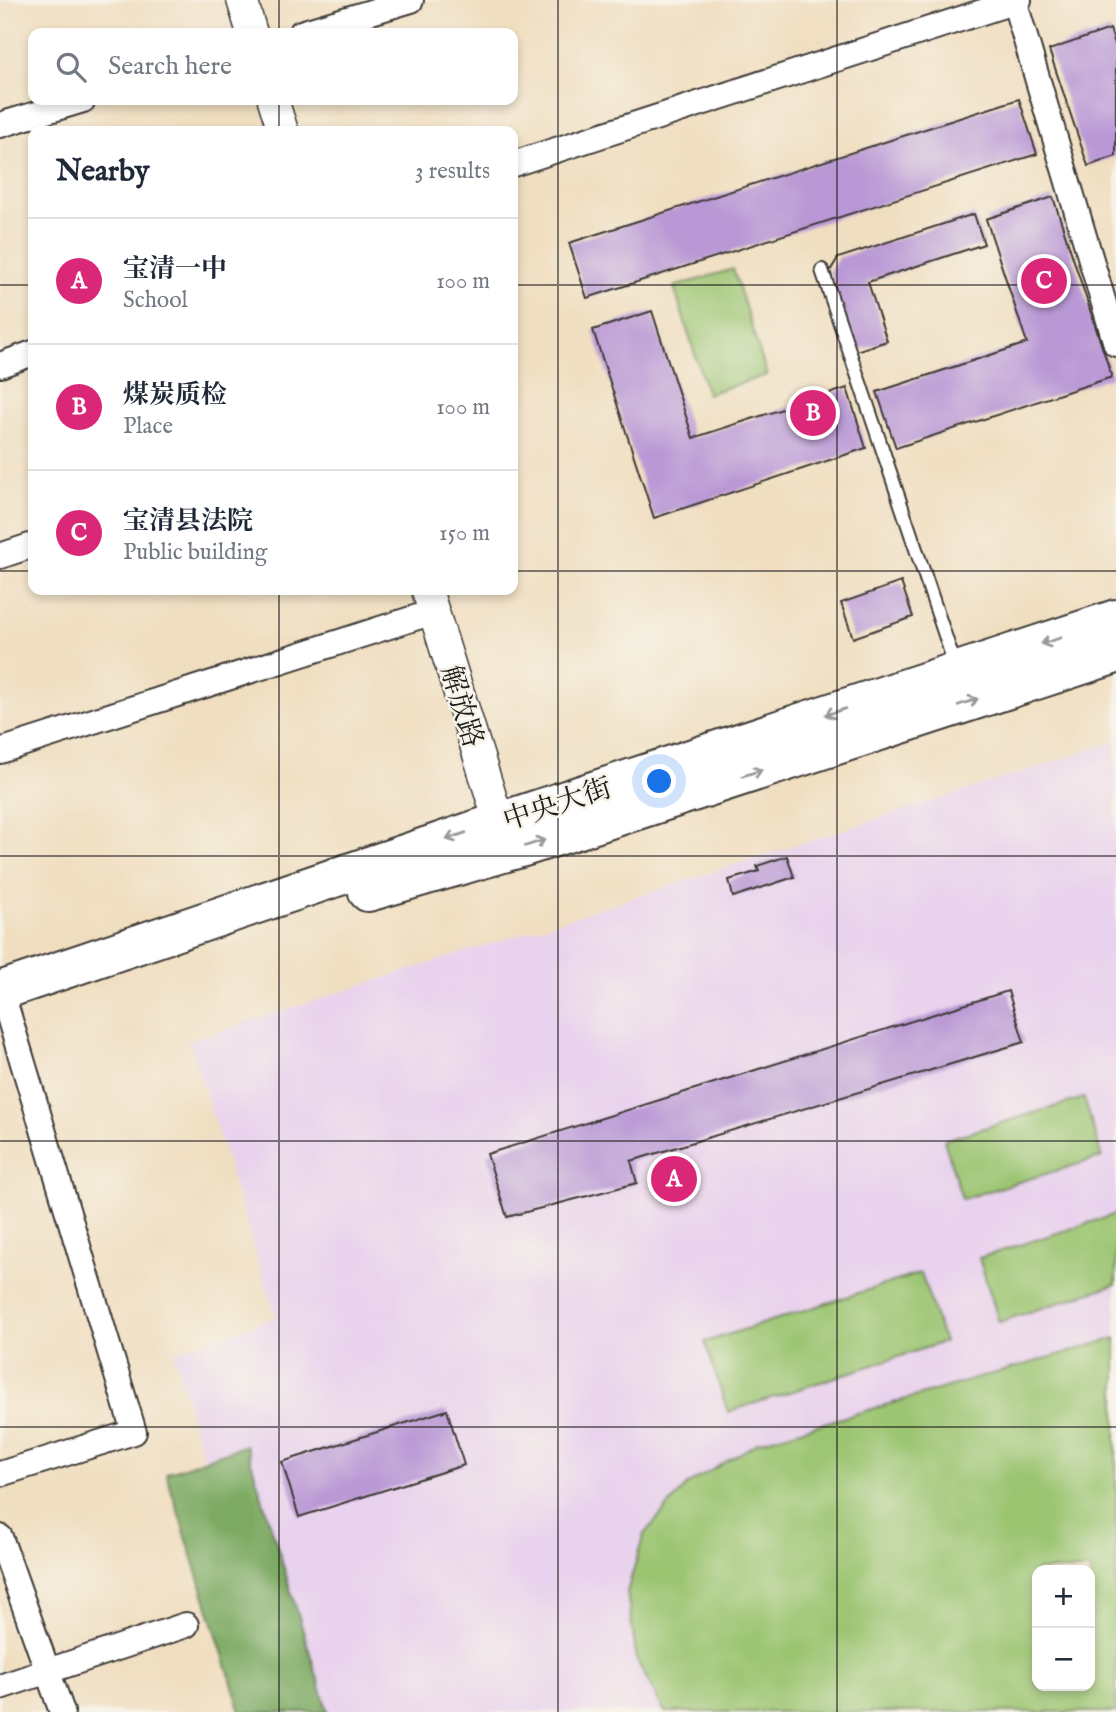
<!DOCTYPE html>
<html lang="en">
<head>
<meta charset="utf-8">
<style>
	:root { --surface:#fff; --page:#f6f6f7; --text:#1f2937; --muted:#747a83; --line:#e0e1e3; --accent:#db2777 }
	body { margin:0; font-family:"IM FELL English","Noto Serif SC",serif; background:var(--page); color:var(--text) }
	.controls { position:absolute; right:21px; bottom:21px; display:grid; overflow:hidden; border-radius:14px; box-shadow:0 4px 10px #0003 }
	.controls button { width:63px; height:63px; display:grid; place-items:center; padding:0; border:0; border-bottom:2px solid var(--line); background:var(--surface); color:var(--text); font:35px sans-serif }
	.you { position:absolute; left:660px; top:782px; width:24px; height:24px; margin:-18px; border:5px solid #fff; border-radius:50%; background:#1a73e8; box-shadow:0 0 0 10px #1a73e833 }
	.badge { display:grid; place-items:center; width:46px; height:46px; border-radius:50%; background:var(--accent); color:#fff; font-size:23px; font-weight:700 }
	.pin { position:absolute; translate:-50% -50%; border:4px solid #fff; box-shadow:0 2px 7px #0006 }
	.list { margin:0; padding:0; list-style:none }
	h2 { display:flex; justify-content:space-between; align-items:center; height:91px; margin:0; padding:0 28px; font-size:30px }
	h2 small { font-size:23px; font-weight:400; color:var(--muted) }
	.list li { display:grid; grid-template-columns:46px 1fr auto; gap:21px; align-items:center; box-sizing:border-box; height:126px; padding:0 28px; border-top:2px solid var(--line) }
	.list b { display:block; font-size:26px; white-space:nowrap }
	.list p { margin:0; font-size:23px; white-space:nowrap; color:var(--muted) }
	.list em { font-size:23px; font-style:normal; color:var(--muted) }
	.icon { flex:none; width:38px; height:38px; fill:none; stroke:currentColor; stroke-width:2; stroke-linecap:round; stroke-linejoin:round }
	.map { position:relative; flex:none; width:1116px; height:1712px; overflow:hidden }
	.search { position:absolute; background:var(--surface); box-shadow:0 4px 10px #0003; left:28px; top:28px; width:490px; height:77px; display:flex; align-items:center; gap:18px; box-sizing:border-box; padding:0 24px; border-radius:14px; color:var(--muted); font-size:26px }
	.panel { position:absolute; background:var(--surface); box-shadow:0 4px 10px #0003; left:28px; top:126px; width:490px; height:469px; border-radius:14px }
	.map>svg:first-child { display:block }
	.built { fill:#e9d2ed; fill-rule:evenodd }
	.green { fill:#9cc572; stroke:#5c7047; stroke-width:2; fill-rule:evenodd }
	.forest { fill:#7daa64; stroke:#4c6340; stroke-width:2 }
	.building { fill:#b998d5 }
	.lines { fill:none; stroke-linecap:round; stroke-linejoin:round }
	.service-casing { stroke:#3c3935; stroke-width:16 }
	.minor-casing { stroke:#3c3935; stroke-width:28 }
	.tertiary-casing { stroke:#3c3935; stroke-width:33 }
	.primary-casing { stroke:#3c3935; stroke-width:42 }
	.service { stroke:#fff; stroke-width:12 }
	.minor { stroke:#fff; stroke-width:24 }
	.tertiary { stroke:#fff; stroke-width:30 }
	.primary { stroke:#fff; stroke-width:38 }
	.oneway { stroke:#999 }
	.grid { fill:none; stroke:#1c1c1c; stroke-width:2; stroke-opacity:0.55 }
	.labels { text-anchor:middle; stroke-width:5; stroke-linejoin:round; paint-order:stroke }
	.street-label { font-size:28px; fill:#1c1c1c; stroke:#f7f3e8 }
</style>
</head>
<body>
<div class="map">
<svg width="1116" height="1712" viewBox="0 0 1116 1712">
	<rect width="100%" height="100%" fill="#f7f3e8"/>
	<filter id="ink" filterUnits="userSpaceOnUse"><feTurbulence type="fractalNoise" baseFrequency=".0143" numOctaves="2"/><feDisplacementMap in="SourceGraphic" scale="14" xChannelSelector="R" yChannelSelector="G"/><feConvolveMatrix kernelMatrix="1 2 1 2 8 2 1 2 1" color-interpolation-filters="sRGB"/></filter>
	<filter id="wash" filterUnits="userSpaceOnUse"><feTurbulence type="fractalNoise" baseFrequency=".00686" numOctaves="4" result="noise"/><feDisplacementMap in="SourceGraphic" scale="28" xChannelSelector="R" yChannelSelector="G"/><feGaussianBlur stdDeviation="1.57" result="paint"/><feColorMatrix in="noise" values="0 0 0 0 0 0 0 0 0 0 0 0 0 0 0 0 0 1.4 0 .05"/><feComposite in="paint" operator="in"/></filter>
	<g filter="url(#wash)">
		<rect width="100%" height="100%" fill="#f0dec0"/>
		<path class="built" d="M1116,742V1712H328L246,1446L203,1459L174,1352L276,1317L189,1041ZM1037,1570H1090V1686H1037Z"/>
		<path class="green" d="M733,269L767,375L707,394L674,287Z
			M1084,1098L1102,1157L962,1199L944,1140Z
			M1116,1214V1284L999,1322L979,1258Z
			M921,1273L944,1342L728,1412L705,1342Z
			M1116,1338V1712H665L637,1661L627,1592L644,1534L687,1485L759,1442ZM1037,1570H1090V1686H1037Z"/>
		<path class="forest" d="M246,1445L328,1712H241L166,1473Z"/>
		<g id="blocks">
			<path class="building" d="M1110,29L1116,47V156L1088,166L1049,50Z
				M1019,99L1037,154L587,298L569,243Z
				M1053,197L1112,377L896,448L877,392L1027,343L986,219Z
				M974,214L984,244L868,282L887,341L856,351L830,271L838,258Z
				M652,311L693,438L847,388L866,448L654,518L593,330Z
				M901,582L913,617L853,638L841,603Z
				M787,856L794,877L733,897L729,880L759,871L757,866Z
				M1008,991L1024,1042L631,1161L637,1183L507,1217L487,1154Z
				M447,1410L464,1465L299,1517L282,1462Z"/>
		</g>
	</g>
	<g filter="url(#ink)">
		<use href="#blocks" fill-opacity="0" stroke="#3c3935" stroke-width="2"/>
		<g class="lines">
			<g class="service-casing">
				<path id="service" d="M822,270L956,668"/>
			</g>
			<g class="minor-casing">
				<path id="minor" d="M1014,0L1116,344
					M301,33L411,0
					M0,125L83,100
					M513,164L1019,0
					M0,365L33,353
					M0,556L33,545
					M0,751L433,612
					M0,1474L134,1432L4,1000
					M0,1537L62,1712
					M0,1687L186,1625"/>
			</g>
			<g class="tertiary-casing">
				<path id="tertiary" d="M242,0L252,33
					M273,100L283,131
					M427,590L499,822"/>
			</g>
			<g class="primary-casing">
				<path id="primary" d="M368,892L527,846L1116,654
					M0,991L499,822L1116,619"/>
			</g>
			<use href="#service" class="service"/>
			<use href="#minor" class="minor"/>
			<use href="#tertiary" class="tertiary"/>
			<use href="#primary" class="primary"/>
		</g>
		<defs><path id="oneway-shaft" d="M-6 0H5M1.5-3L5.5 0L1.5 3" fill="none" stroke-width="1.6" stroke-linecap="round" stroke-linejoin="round" transform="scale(1.75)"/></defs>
		<g class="oneway">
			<use href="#oneway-shaft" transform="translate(1051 641) rotate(162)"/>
			<use href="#oneway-shaft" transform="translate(968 702) rotate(-18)"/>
			<use href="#oneway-shaft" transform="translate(835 712) rotate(162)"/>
			<use href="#oneway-shaft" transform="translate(752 773) rotate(-18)"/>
			<use href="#oneway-shaft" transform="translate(456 836) rotate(161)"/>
			<use href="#oneway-shaft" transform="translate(535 843) rotate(-18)"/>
		</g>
	</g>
	<path class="grid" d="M279,0V33M558,0V1712M837,0V1712M279,100V131M0,285H33M513,285H1116M0,571H33M513,571H1116M279,590V1712M0,856H1116M0,1141H1116M0,1427H1116"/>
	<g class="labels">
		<g class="street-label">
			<text transform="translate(463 706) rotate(73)" y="10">解放路</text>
			<text transform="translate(557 803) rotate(-18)" y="10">中央大街</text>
		</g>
	</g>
</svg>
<div class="controls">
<button>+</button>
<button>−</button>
</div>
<div class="you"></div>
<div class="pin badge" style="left:674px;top:1179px">A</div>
<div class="pin badge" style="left:813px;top:413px">B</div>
<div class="pin badge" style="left:1044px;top:281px">C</div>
<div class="search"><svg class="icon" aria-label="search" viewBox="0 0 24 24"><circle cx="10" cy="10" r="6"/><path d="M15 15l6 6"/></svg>Search here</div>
<section class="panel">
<h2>Nearby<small>3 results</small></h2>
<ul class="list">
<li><span class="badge">A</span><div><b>宝清一中</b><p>School</p></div><em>100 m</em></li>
<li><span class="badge">B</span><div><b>煤炭质检</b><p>Place</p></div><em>100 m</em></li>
<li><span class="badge">C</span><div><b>宝清县法院</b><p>Public building</p></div><em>150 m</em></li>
</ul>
</section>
</div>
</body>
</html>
